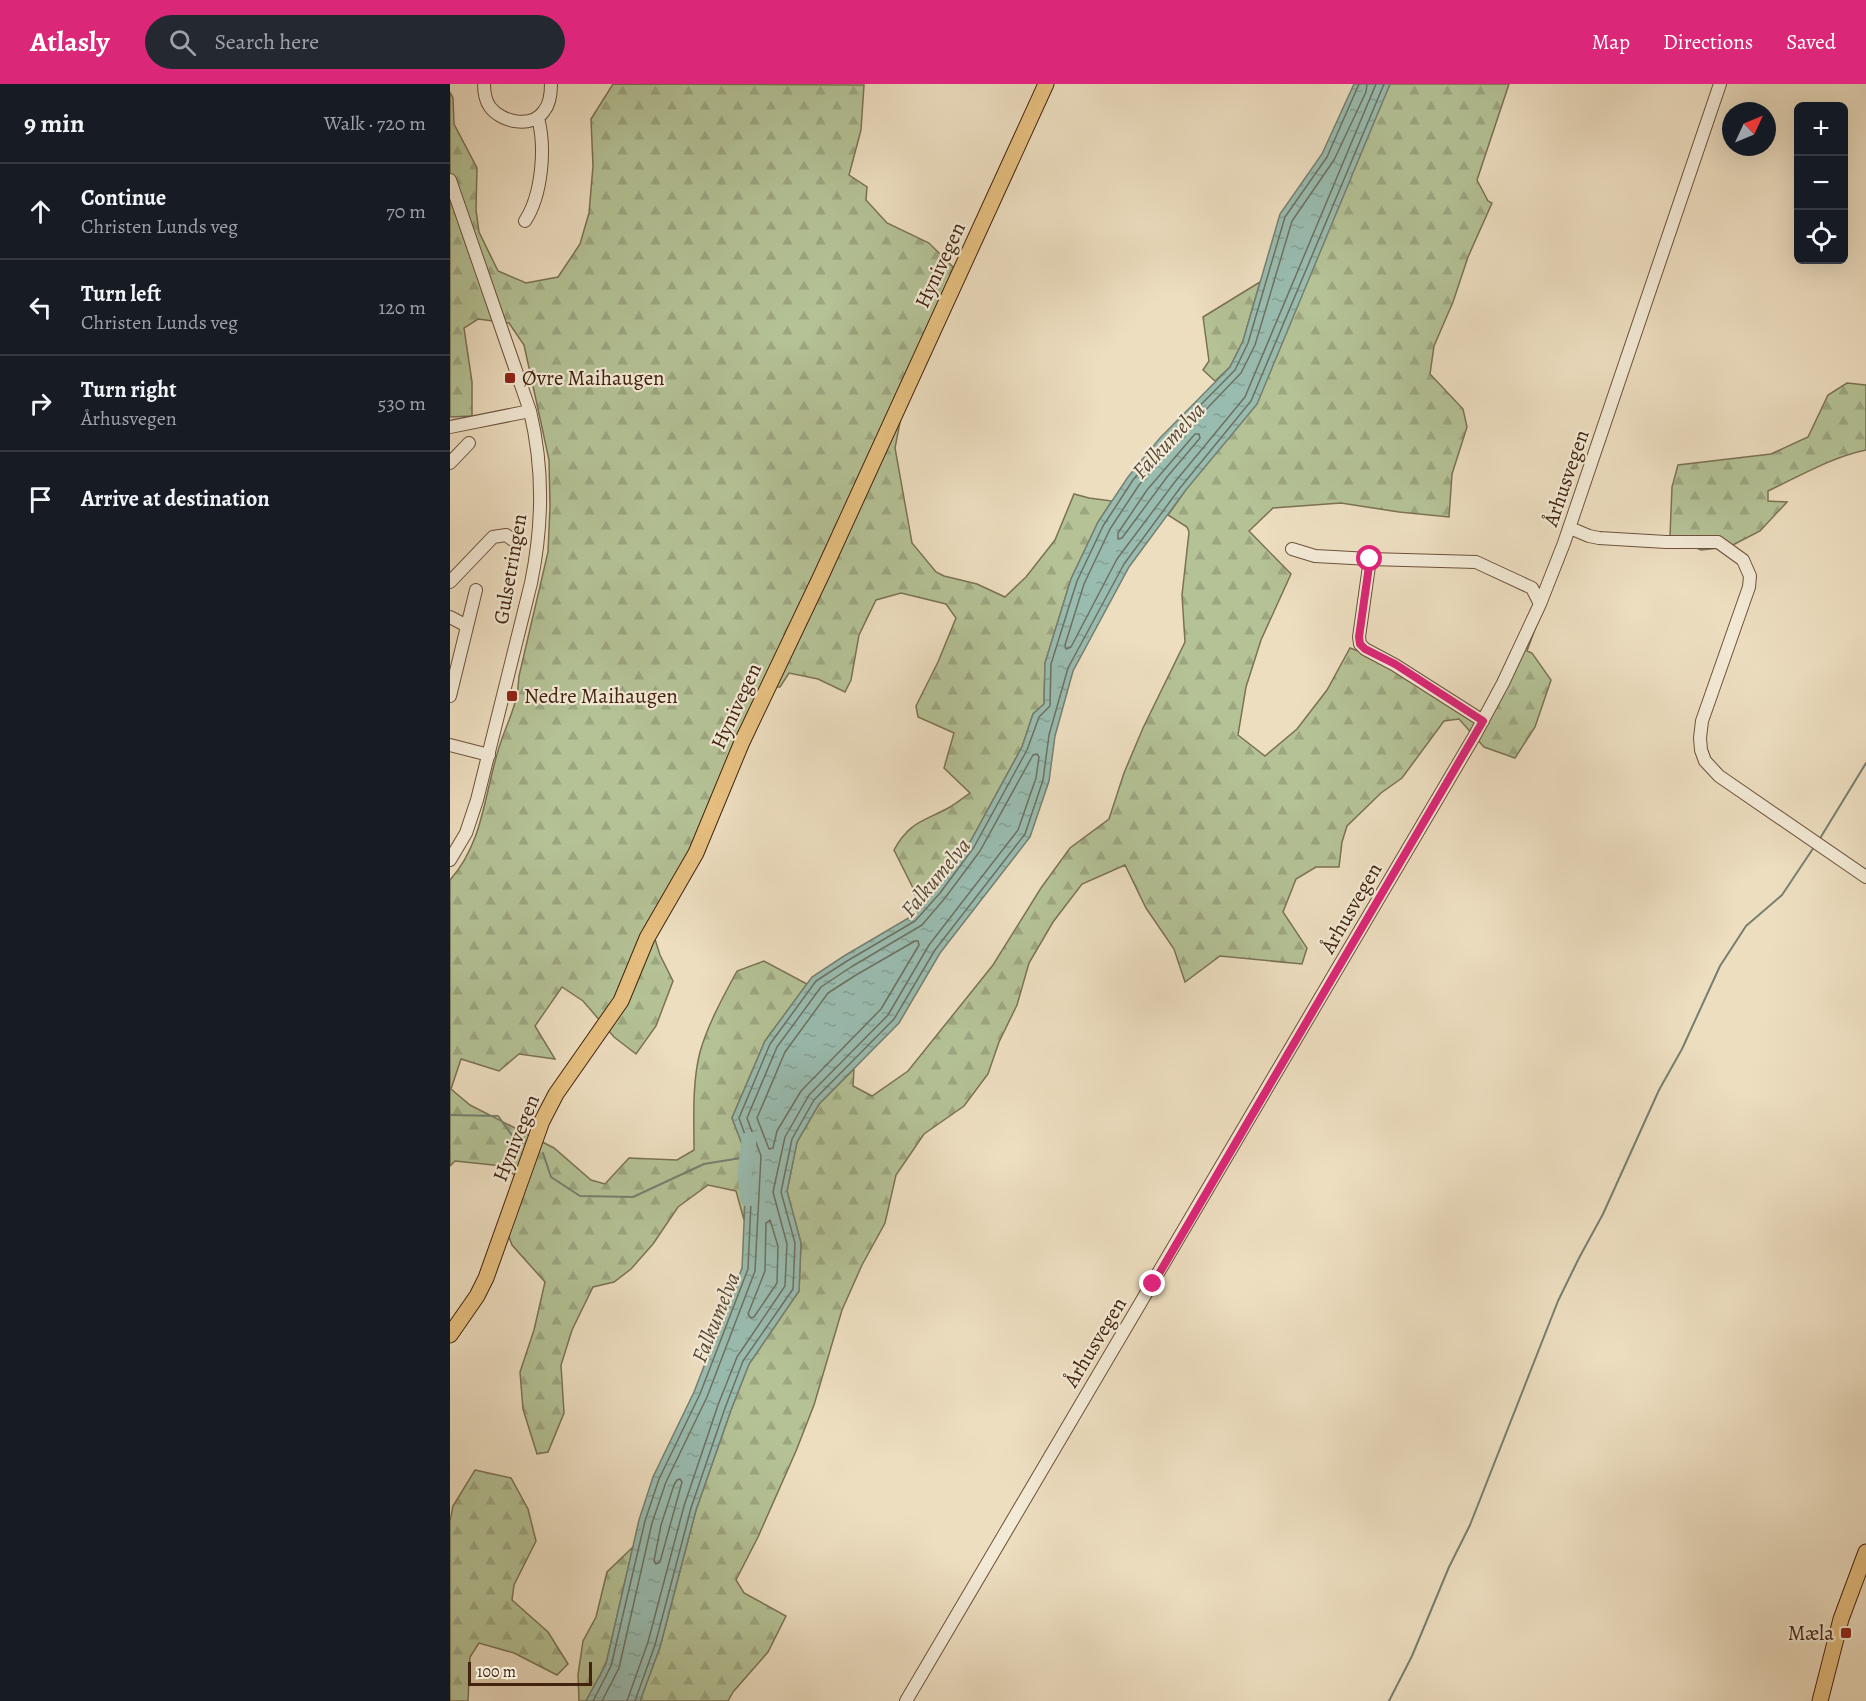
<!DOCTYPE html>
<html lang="en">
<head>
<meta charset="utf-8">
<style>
	:root { --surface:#171b24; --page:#242831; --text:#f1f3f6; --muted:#9ea1a6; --line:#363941; --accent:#db2777 }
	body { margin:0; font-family:Alegreya,serif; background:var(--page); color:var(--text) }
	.controls { position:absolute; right:18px; top:18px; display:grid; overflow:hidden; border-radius:9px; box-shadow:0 6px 24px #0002 }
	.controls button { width:54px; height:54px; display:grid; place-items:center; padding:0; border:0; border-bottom:2px solid var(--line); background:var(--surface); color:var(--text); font:30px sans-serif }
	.compass { position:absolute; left:1272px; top:18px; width:54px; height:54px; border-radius:50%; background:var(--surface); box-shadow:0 6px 24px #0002; rotate:46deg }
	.scale { position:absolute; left:18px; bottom:15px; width:124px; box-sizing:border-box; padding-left:6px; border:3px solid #422310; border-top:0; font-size:16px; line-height:21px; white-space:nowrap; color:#422310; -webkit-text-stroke:4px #f3ead6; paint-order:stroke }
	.stop { position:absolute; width:18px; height:18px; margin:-14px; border:4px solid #db2777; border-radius:50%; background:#fff }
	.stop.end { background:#db2777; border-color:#fff; box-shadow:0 2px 6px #0008 }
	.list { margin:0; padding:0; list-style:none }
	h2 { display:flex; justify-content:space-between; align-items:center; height:78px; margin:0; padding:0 24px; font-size:26px }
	h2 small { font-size:20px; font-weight:400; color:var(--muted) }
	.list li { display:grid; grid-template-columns:39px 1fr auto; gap:18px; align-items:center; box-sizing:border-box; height:96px; padding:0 24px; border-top:2px solid var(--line) }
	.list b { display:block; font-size:22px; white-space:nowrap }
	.list p { margin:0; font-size:20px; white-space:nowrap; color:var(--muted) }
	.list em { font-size:20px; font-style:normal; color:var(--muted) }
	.icon { flex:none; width:33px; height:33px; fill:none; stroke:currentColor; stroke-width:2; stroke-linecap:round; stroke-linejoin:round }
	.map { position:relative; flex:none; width:1416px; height:1617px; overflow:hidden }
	header { display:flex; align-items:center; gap:36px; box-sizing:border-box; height:84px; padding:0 30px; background:var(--accent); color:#fff }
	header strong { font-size:28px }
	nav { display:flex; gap:33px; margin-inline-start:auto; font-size:21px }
	.search { width:420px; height:54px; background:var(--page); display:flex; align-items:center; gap:15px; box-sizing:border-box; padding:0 21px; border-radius:33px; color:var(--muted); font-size:22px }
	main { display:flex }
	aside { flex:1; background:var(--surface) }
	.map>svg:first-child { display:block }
	.forest { fill:url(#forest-firs); stroke:#7b7253; stroke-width:1.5 }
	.water { fill:url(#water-ripples); stroke:#767f70; stroke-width:1.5 }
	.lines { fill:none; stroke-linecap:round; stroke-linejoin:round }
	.shore { stroke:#6e7060; stroke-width:1.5 }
	.stream { stroke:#767f70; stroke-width:2 }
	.river { stroke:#99bcb0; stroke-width:15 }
	.minor-casing { stroke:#6d523c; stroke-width:14 }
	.major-casing { stroke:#422310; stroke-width:17 }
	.minor { stroke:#f3ead6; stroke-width:12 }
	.major { stroke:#e6bf80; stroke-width:15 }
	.route { stroke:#db2777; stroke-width:8 }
	.poi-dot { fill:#8f2418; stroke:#f3ead6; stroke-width:2 }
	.labels { text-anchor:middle; stroke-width:4.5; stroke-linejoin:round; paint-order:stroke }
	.street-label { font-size:21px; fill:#422310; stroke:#f3ead6 }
	.poi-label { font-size:21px; fill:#422310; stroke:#f3ead6; text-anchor:start }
	.water-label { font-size:22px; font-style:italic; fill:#584938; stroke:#f3ead6 }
</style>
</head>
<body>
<header>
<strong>Atlasly</strong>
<div class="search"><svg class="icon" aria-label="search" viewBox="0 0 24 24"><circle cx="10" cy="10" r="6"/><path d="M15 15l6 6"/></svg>Search here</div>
<nav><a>Map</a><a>Directions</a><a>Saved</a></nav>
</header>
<main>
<aside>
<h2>9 min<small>Walk · 720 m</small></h2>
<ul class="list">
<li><svg class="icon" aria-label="ahead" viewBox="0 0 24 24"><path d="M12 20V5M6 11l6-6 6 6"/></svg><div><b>Continue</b><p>Christen Lunds veg</p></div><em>70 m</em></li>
<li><svg class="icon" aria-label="left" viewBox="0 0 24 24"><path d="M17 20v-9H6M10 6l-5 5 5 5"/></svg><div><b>Turn left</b><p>Christen Lunds veg</p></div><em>120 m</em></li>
<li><svg class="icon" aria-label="right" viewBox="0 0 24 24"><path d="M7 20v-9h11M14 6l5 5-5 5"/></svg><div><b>Turn right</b><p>Århusvegen</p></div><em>530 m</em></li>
<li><svg class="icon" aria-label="arrive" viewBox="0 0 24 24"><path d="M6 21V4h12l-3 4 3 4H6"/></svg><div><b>Arrive at destination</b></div></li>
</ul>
</aside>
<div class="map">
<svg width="1416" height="1617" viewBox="0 0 1416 1617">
	<defs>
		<pattern id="forest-firs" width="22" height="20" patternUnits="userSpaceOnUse" patternTransform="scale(1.5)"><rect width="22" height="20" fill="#b4c296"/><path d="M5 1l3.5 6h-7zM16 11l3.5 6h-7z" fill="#9ca680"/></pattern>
		<pattern id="water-ripples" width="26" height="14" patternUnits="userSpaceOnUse" patternTransform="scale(1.5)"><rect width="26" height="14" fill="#99bcb0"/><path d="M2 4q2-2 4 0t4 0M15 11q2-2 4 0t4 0" fill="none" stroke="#85a196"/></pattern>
	</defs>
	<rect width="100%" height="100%" fill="#eddec0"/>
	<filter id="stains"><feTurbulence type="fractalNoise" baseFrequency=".00333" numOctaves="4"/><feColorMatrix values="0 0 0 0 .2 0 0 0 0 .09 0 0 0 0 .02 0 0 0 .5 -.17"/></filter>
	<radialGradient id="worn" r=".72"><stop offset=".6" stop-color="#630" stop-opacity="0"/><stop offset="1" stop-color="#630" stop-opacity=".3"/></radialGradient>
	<path class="forest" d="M163,0L414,1L411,46L399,91L417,103L416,116L437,139L479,159L509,189L491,246L451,333L445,364L462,459L486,488L494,492L527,500L555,513L576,493L605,456L624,410L639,414L662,417L648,438L621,495L595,579L594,620L583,630L572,663L519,760L469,825L463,804L444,766C460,737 473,738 500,723C507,719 513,714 520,709L494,684L504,649L468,633L466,622L488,578L506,534L496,520L451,509L426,516L409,551L401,596L395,608L368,595L339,589L330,603H325L204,852L210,871L223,897L206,942L186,970L164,953L133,917L112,903L85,942L105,975L69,970L49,987L11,975L1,1005L20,1021L104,1064L141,1096L155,1100L179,1074L227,1076L244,1066C244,1034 242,999 250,968C258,940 273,913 287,887L314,877L357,900L315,957L282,1034L297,1073L294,1136L286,1107L258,1101L228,1123L203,1160L181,1185L164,1198L143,1203L122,1246L111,1281L114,1329L98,1368L87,1370L73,1325L70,1288L84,1246L95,1198L62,1161L54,1140L67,1093L53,1082L5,1077L0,1082V796C33,759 34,712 48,667C56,639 68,623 69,592L98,468L100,422L99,376L88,325L74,261L59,239L28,235L14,244L22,298V332L0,333V8L3,14L4,40L27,84L26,126L29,148L48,187L76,199L108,193L130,160L139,129L143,82L141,35Z
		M940,0H1059L1027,96L1038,117L1042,119L1018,173L1003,218L984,262L980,290L1013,325L1017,343L1002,390L999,433L949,428L891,419L823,424L799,447L841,490L811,556L796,603L788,651L815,672L847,645L877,606L900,564L938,578L1029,638L1129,425L1077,567L1082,569L1101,596L1085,643L1065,674L1034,663L1009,635L994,637L952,694L931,709L897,742L892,758L889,783H866L846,795L833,828L857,864L852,880L770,872L735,898L724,865L696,824L675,781L632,800L603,838L579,879L567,921L549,958L538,990L514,1022L474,1050L446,1091L435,1139L412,1181L392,1226L364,1321L346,1367L308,1453L286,1496L294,1509L336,1532L318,1568L283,1608L278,1617H190L210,1563L246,1426L281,1326L299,1280L349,1207L351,1159L337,1107L347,1058L369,1020L404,985L403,1002L422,1012L458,987L543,881L591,804L620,764L659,735L674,689L693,644L735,558L732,511L739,448L737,443L718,431L735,407Z
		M810,198L793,257L780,283L765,297L753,286L759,277L753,233Z
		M1397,299L1416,301V366C1382,373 1350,392 1318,407V417L1337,418L1310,447L1279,463L1251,466L1220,452L1222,403L1228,381L1321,370L1358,353L1378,311Z
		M25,1386L61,1394L78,1425L86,1457L64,1501L62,1516L98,1548L118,1580L107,1591L64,1569L29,1559L20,1573L18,1617H0V1437L3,1422Z
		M183,1463L156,1580L136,1617H129L128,1591L133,1557L146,1533L157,1488Z"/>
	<path class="water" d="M904,0H940L807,320L735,407L679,483L623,587L605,652L599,697L580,753L490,869L449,939L369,1020L347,1058L337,1107L351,1159L349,1207L299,1280L281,1326L246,1426L210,1563L190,1617H136L156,1580L189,1436L203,1393L244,1308L292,1184L297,1073L282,1034L315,957L362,893L394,872L462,832L485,806L519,760L572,663L583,630L594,620L595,579L621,495L648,438L678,393L710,354L780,283L793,257L830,130L872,70Z"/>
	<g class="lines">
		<path class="shore" d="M917,0L916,8L884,76L842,137L805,261L791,289L720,363L689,401L660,445L634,500L615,561L616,565L621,563L667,475L724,399L795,313L926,0
			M745,350H749L750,354L717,393L672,454L668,455V449L697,406Z
			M465,857H468L469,861L431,925L351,1007L327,1047L323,1064L319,1065L307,1034L335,968L378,909L406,891Z
			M320,1136L328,1162L327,1199L304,1233L301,1234L298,1230L315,1187L316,1139Z
			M230,1395L232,1398L210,1478L206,1480L204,1477L211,1441L224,1401L227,1396Z
			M143,1617L161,1582L195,1437L209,1395L250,1310L298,1185L303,1073L289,1034L320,960L366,897L397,877L465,837L490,809L524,763L577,666L589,633L600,622L601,580L627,497L653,442L683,396L714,358L785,286L798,259L835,133L877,73L909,0
			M152,1617L169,1584L202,1439L216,1398L257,1313L305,1187L311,1072L297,1034L327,963L371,903L401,883L472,841L495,814L530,767L583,671L587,670L589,673L586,694L568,746L479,861L438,931L359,1011L335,1053L323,1108L337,1160L335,1202L287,1273L268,1321L234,1422L198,1558L177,1617
			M185,1617L205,1561L241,1424L275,1324L293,1277L343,1205L345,1159L331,1108L342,1055L364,1016L444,935L485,866L575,750L593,696L599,651L618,584L674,480L730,404L801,317L934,0"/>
		<path class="stream" d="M1369,756L1416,679
			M0,1031L48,1032L64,1054L73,1058
			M93,1069L101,1093L130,1112L183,1113L254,1080L297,1073
			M939,1617L962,1572L999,1483L1020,1441L1108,1217L1129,1174L1153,1130L1209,1006L1232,965L1270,882L1296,842L1332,811L1364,763"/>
		<path class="river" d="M298,1115L295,1090L299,1055"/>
		<g class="minor-casing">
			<path id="minor" d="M34,0C34,8 35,16 40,23C51,38 82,45 94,27C100,20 101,9 101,0
				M0,96L80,327C94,385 93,441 81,499L27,716L16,749L0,776
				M75,137C92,111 96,64 88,34
				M0,343L80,327
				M0,379L19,359
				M1120,444L1139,452L1149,454L1216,458H1268L1293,476L1300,492L1299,503L1252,637L1250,654L1251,666L1255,677L1269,692L1416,793
				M842,465L865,472L920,475
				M0,498L43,453L56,451L63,456
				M0,533L17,542
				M0,612L26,506
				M1033,637L945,581L915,565L910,560L909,553L920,475L1026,478L1082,504L1090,520
				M0,661L39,671
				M456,1617L1025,651L1053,599L1090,520L1114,459L1270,0"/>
		</g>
		<g class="major-casing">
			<path id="major" d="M0,1251L27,1212L36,1194L92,1037L106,1010L171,917L197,854L246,769L292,658L371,492L596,0
				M1370,1617L1391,1535L1416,1468"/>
		</g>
		<use href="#minor" class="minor"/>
		<use href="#major" class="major"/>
	</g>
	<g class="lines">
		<path class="route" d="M703,1200L1033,637L945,580L915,565L910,560L909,553L920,475"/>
	</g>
	<g class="poi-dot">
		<rect x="54" y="288" width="12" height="12" rx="3"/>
		<rect x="56" y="606" width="12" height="12" rx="3"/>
		<rect x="1390" y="1543" width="12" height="12" rx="3"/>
	</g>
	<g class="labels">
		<g class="street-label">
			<text transform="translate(490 181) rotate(-65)" y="7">Hynivegen</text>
			<text transform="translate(1116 394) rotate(-71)" y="7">Århusvegen</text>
			<text transform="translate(60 485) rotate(-80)" y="7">Gulsetringen</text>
			<text transform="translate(286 622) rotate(-65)" y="7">Hynivegen</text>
			<text transform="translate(901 824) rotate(-60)" y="7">Århusvegen</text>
			<text transform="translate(66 1054) rotate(-68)" y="7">Hynivegen</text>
			<text transform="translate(645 1258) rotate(-59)" y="7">Århusvegen</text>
		</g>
		<g class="poi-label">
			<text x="72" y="301">Øvre Maihaugen</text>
			<text x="74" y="619">Nedre Maihaugen</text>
			<text x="1384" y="1556" text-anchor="end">Mæla</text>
		</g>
		<g class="water-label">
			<text transform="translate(718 356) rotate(-47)" y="8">Falkumelva</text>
			<text transform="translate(485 793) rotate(-50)" y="8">Falkumelva</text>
			<text transform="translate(265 1233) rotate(-68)" y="8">Falkumelva</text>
		</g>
	</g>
	<rect width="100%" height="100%" filter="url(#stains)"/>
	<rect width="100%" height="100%" fill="url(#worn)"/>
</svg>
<div class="controls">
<button>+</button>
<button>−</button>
<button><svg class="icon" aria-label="locate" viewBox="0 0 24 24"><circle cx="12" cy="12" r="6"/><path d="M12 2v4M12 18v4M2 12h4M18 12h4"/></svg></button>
</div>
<svg class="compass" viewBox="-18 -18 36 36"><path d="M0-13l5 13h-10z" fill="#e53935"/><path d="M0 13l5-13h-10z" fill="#9ea1a6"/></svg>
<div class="scale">100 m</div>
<div class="stop" style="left:920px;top:475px"></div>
<div class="stop end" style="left:703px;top:1200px"></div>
</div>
</main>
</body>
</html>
